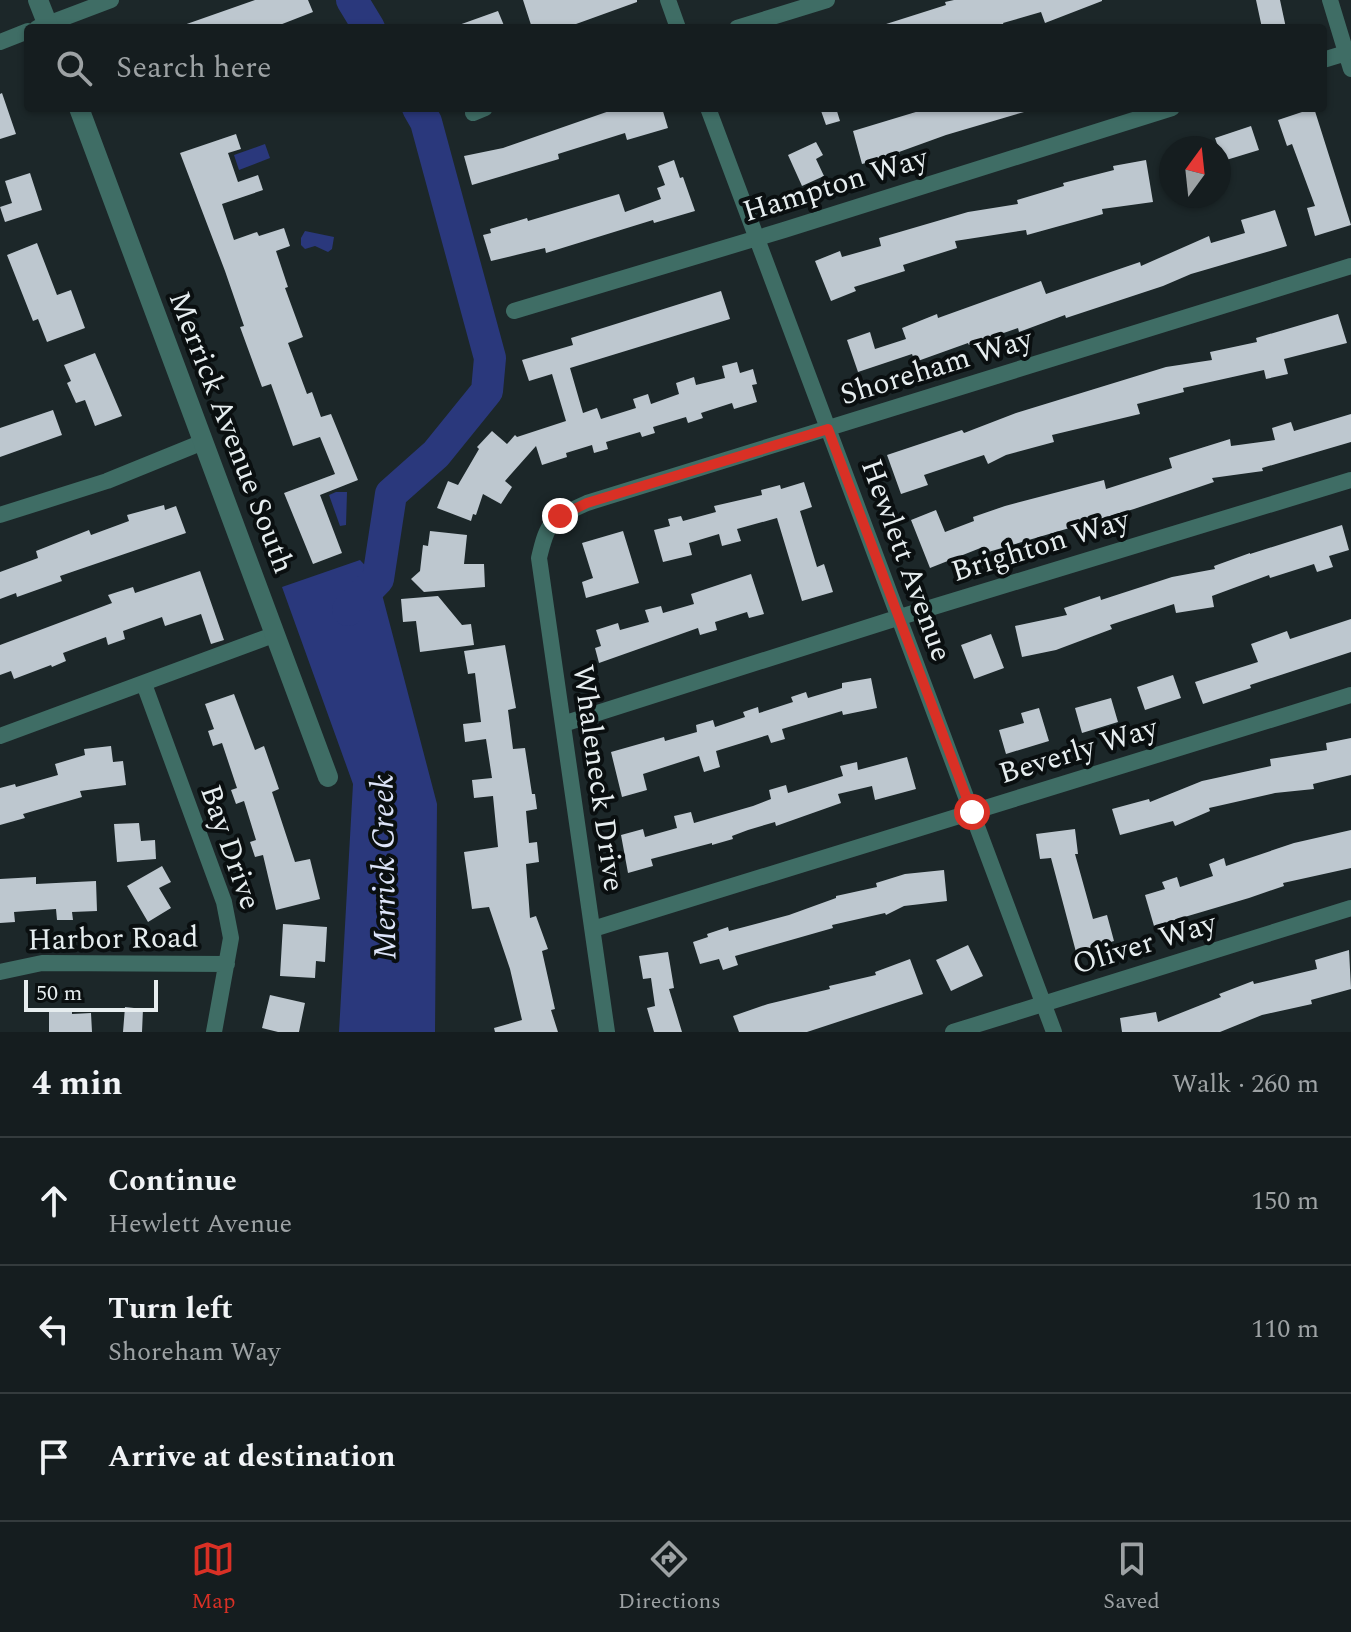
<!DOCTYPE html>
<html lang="en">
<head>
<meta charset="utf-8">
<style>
	:root { --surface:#151d1f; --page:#222a2c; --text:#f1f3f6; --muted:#9da2a4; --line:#343b3d; --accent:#d93025 }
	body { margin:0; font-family:Spectral,serif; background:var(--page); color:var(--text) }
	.compass { position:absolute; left:1159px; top:136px; width:72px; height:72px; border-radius:50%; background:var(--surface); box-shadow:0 2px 6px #0004; rotate:15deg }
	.scale { position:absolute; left:24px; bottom:20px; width:134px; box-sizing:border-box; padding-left:8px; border:4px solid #e6edef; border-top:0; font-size:22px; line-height:28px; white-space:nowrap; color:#e6edef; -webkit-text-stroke:6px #0a0f10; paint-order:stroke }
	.stop { position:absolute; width:24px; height:24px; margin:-18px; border:6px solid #d93025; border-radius:50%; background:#fff }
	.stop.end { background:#d93025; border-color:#fff; box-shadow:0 2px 8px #0008 }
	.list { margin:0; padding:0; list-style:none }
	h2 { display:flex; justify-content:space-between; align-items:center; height:104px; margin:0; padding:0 32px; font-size:34px }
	h2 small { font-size:26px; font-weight:400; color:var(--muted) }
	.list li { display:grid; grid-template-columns:52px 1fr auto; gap:24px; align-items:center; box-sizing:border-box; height:128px; padding:0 32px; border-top:2px solid var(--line) }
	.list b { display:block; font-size:30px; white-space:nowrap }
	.list p { margin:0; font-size:26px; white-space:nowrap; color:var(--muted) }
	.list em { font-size:26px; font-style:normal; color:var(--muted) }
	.icon { flex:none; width:44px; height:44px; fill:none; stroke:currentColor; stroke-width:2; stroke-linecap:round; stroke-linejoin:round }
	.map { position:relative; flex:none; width:1351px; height:1032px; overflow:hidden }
	.search { position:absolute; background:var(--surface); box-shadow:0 2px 6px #0004; left:24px; right:24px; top:24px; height:88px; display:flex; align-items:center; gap:20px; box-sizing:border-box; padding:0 28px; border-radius:8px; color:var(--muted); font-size:30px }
	.sheet { height:488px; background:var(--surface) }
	nav { display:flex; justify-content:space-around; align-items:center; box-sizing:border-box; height:112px; border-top:2px solid var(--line); background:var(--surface); font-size:22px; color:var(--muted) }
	nav a { display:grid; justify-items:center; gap:4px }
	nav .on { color:var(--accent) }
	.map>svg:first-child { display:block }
	.water { fill:#2a387c }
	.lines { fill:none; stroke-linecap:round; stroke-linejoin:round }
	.river { stroke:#2a387c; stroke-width:32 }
	.building { fill:#bdc7cf }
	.minor { stroke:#3f6d65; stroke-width:16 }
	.tertiary { stroke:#3f6d65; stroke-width:20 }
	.route { stroke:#d93025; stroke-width:10 }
	.labels { text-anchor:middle; stroke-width:8; stroke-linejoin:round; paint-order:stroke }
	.street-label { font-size:30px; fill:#e6edef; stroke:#0a0f10 }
	.water-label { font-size:32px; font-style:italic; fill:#dde4f9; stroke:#0a0f10 }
</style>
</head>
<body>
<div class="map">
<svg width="1351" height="1032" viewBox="0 0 1351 1032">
	<rect width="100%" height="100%" fill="#1c2729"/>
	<path class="water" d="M265,144L270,158L239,170L234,155Z
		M305,231L334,237L332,249L328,252L315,246L305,249L301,245V238Z
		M336,492H347L346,525L340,526L329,495Z
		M360,560L378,579L437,804L435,1032H339L353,784L282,587Z"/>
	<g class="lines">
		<path class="river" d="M352,0L369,28
			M348,610L378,579L391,494L436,454L487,391L490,358L426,122L418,108"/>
	</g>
	<path class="building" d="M255,0H308L313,12L272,28H181V26Z
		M523,0H637V2L565,28H532Z
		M954,0H1102V1L1045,23L1041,12L1003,23L1005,28H883V25L946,5L945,2Z
		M1256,0H1280L1286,28H1262Z
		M498,11L505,28H456V26Z
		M2,93L16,134L0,139V94Z
		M618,108H662L668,128L627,140L625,133L558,154L559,159L472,185L464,156L503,148Z
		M820,108H836L840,121L826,125Z
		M929,108H1023L1024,112L946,135L899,152L900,154L862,164L853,131Z
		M1314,108L1351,225L1315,236L1307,208L1315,206L1292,144L1287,146L1278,120Z
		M1251,126L1259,150L1223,161L1215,138Z
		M236,134L241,149L228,153L238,182L258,175L263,190L222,204L234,240L257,232L259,236L284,228L290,246L276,251L288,287L285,288L303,337L288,343L307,394L312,392L321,417L331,414L358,480L320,495L342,553L313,564L284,493L335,474L320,437L293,446L271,384L262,387L240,327L244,326L225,271L180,153Z
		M816,142L823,155L816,159L824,176L802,186L788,155Z
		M674,160L680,178L683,177L695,211L654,223L653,220L546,253L545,248L491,261L483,235L491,233L490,229L527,218L528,221L619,194L625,212L661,199L657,188L665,185L658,166Z
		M1146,160L1153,202L1102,209L1103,214L1027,235L1026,230L955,241L957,248L903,265L905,271L854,287L856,291L831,301L815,261L840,251L842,257L881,246L879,238L968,212L1018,204L1017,200L1064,186L1063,183L1114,170L1113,166Z
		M30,173L42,210L5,222L0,207L12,203L5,181Z
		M1275,210L1287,246L1191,274L1163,286L1066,318L1065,315L1019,332L1018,328L969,345L968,343L915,362L912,354L858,372L847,340L870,332L875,349L906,339L902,328L937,314L938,318L1041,281L1046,294L1140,262L1141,266L1209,236L1211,243L1245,233L1241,220Z
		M37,243L57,295L71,290L85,328L47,342L38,319L33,321L7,255Z
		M721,291L730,319L570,368L583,413L597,408L601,419L636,408L633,399L648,394L651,404L679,394L676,383L694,377L696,385L725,378L722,366L737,362L740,373L753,369L757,384L752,385L757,402L734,409L732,403L701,413L703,418L688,423L686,417L653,427L655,433L642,437L640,432L606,442L608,449L594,453L592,445L566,453L567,457L542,465L536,446L505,481L512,487L501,504L483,494L476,515L473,514L471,521L437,508L448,481L458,485L479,449L477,447L492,431L507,444L515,435L517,437L566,421L552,374L529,381L522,360L573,345L571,338Z
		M1338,314L1347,343L1284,359L1288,374L1266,379L1264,370L1183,388L1184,392L1137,404L1140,414L1052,435L1054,442L1006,455L988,464L984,455L924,475L928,485L901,494L887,455L962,430L964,433L1016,413L1166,367L1212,360L1210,352L1257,342L1256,338Z
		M95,353L122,416L95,426L85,400L76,403L67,383L71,381L64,365Z
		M53,410L62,435L0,457V428Z
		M1351,414V442L1262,468L1263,471L1212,478L1214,482L1134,509L985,553L983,547L930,568L911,520L936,510L945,532L974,521L973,517L1005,506L1104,480L1106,489L1172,468L1169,458L1230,439L1231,446L1275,440L1272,428L1291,422L1294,431Z
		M804,482L812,507L800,511L817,567L824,564L833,592L802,601L777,518L737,529L741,541L722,546L719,534L689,543L692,555L663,562L654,530L670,526L668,519L681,516L683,521L716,512L714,506L762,495L761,490L780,485L781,489Z
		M164,505L165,510L176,506L186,533L60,576L62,581L17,597L16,593L0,599V572L38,558L36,551L89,530L91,535L129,521L127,515Z
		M1342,525L1349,550L1329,556L1333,567L1317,572L1314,564L1270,578L1269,575L1212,596L1214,607L1176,613L1174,604L1110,625L1112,629L1056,650L1022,657L1015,626L1067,615L1064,608L1100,596L1101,600L1172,577L1215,569L1214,566L1250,553V554Z
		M430,531L467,535L464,564H484L485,587L424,592L411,579L420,571L423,545L428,546Z
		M623,531L639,583L586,598L582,582L593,578L582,543Z
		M200,571L224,640L211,644L201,614L165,626L162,617L123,631L125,639L108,645L106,637L63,653L66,661L52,667L51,665L14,679L11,671L0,675V645L112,603L108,595L133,587L135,593Z
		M751,574L764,614L749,618L747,612L715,622L717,630L700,635L698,628L599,663L595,648L601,646L596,630L618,623L620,630L649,622L645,610L661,606L663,613L694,604L691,594Z
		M438,596L462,625L471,624L474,645L420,652L416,621L403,622L401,599Z
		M1351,619V652L1250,685L1251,688L1203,704L1195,682L1258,662L1251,644L1287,631L1290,639Z
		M991,634L1004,668L974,679L961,645Z
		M505,645L516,708L508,710L513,749L525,748L532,794H535L537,809L526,811L529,843L537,842L539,862L526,864L530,918L536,916L548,949L542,951L555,1009L551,1010L558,1032H495L494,1028L522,1020L510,969L489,907L472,909L464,852L498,847L493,796L474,798L472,780L492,778L486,739L465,742L463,724L481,722L475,673L468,674L464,651Z
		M1173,675L1181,698L1145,710L1137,687Z
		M871,678L877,708L843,715L842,711L782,729L785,739L771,743L768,735L716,751L720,767L704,772L699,756L643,774L647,790L622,797L611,752L664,737L665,741L697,732L696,725L713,720L715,727L745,717L743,712L758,707L759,713L793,702L791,697L806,692L808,698L842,688V683Z
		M234,694L255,750L264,746L279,789L272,792L295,862L310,859L320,899L276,910L263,855L255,857L250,842L256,840L244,801L236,804L231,790L237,788L222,743L213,746L208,731L214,729L205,704Z
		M1111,698L1118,722L1082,733L1075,708Z
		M1039,708L1049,741L1006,754L999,730L1024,723L1021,713Z
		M1351,738V775L1313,784L1314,789L1275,793L1209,808L1210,811L1175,826L1173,821L1120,835L1112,809L1149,799L1150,802L1202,781L1271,766L1270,759L1327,750L1326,743Z
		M111,746L113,762L123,761L126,785L80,791L82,797L23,814L25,818L0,825V788L15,784L16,787L58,775L55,764L85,755L84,749Z
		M907,757L916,789L875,800L872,786L838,794L841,803L776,826L775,822L748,830L732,836L733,839L712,845V843L651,859L653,866L628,873L621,835L643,829L645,837L677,828L674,816L691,812L694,823L753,806L771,799L769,790L786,785L788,793L843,776L840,766L857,762L858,770Z
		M139,823L141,841L155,840L156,859L117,862L114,824Z
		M1075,829L1078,854H1075L1093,919L1107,915L1114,941L1076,952L1051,858L1040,859L1036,834Z
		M1351,830V868L1283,883L1284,886L1249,898L1154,926L1145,895L1165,889L1162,882L1177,877L1180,887L1213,876L1209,864L1224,858L1226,866L1294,843Z
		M162,866L171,882L159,888L171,908L148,922L127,886Z
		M944,870L947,901L904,906L886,915L885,913L832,925L833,928L735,956L738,965L723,970L719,959L700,964L693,942L708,937L707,934L728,927L729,931L789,915L836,898V896L877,887L876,883L905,874Z
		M36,877V884L96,881L97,911L72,912L73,920H57L56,909L14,912L15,922L0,923V879Z
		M283,924L327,927L325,962L316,961L315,978L280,976Z
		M968,945L983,976L951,991L936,960Z
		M1349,950L1351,989L1311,1000L1312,1004L1262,1015L1220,1032H1122L1120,1018L1156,1012L1158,1022L1221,997L1219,994L1253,981L1254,984L1317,969L1315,960Z
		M668,952L674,988L669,989L682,1032H654L647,1008L655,1006L651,978L643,979L639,956Z
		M910,959L923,994L807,1032H739L733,1016L768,1004L830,989L829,986L876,975L875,972Z
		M270,995L305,1003L299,1032H278L262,1028Z
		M125,1007L143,1009L142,1032H123Z
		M49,1008H72V1014L91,1013L92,1032H49Z"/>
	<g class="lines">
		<path class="minor" d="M668,0L678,28
			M1330,0L1351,69
			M37,28L111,0
			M737,28L827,0
			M0,42L28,31
			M1323,60L1346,53
			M708,108L1054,1032
			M473,113L485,108
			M514,311L784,230L1172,108
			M0,515L107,481L203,442
			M144,684L224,902L231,938L214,1032
			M563,724L897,618L1351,480
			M0,736L276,634
			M593,929L1351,695
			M0,972L42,963L227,964
			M607,1032L539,558C548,519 552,519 587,503L1351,266
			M953,1032L1351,908"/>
		<path class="tertiary" d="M38,0L49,28
			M79,108L328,777"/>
	</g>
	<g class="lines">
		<path class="route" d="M560,516L587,503L828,429L972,812"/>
	</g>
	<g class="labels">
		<g class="street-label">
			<text transform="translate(835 184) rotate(-17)" y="10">Hampton Way</text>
			<text transform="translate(936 366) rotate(-17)" y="10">Shoreham Way</text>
			<text transform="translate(232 432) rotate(69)" y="10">Merrick Avenue South</text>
			<text transform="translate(1040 545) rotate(-17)" y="10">Brighton Way</text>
			<text transform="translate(907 560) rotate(70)" y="10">Hewlett Avenue</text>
			<text transform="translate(1078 750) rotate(-17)" y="10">Beverly Way</text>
			<text transform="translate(599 778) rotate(82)" y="10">Whaleneck Drive</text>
			<text transform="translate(231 847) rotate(71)" y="10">Bay Drive</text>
			<text transform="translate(113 938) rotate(-1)" y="10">Harbor Road</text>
			<text transform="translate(1144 943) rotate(-17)" y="10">Oliver Way</text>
		</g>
		<g class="water-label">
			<text transform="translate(383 867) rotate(-91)" y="11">Merrick Creek</text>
		</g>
	</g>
</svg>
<svg class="compass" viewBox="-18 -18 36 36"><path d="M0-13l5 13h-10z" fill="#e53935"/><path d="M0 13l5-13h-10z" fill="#9da2a4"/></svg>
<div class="scale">50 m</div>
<div class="stop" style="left:972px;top:812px"></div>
<div class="stop end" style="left:560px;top:516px"></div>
<div class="search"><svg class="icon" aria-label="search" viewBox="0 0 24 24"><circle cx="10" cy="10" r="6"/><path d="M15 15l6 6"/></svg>Search here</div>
</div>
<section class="sheet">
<h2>4 min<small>Walk · 260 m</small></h2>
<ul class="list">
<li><svg class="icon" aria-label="ahead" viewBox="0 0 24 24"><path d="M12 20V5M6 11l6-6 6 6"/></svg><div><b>Continue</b><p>Hewlett Avenue</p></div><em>150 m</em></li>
<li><svg class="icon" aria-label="left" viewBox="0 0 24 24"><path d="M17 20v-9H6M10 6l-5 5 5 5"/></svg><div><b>Turn left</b><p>Shoreham Way</p></div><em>110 m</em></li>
<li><svg class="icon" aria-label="arrive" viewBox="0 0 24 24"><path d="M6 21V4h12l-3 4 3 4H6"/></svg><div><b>Arrive at destination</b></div></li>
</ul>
</section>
<nav>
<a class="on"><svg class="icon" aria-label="map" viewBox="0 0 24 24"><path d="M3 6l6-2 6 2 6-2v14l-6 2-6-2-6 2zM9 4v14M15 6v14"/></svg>Map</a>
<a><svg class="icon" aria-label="directions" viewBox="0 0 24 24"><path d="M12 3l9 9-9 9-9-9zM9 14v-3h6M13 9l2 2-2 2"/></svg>Directions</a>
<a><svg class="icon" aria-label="saved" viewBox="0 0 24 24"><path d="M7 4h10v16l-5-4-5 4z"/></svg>Saved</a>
</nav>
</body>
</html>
